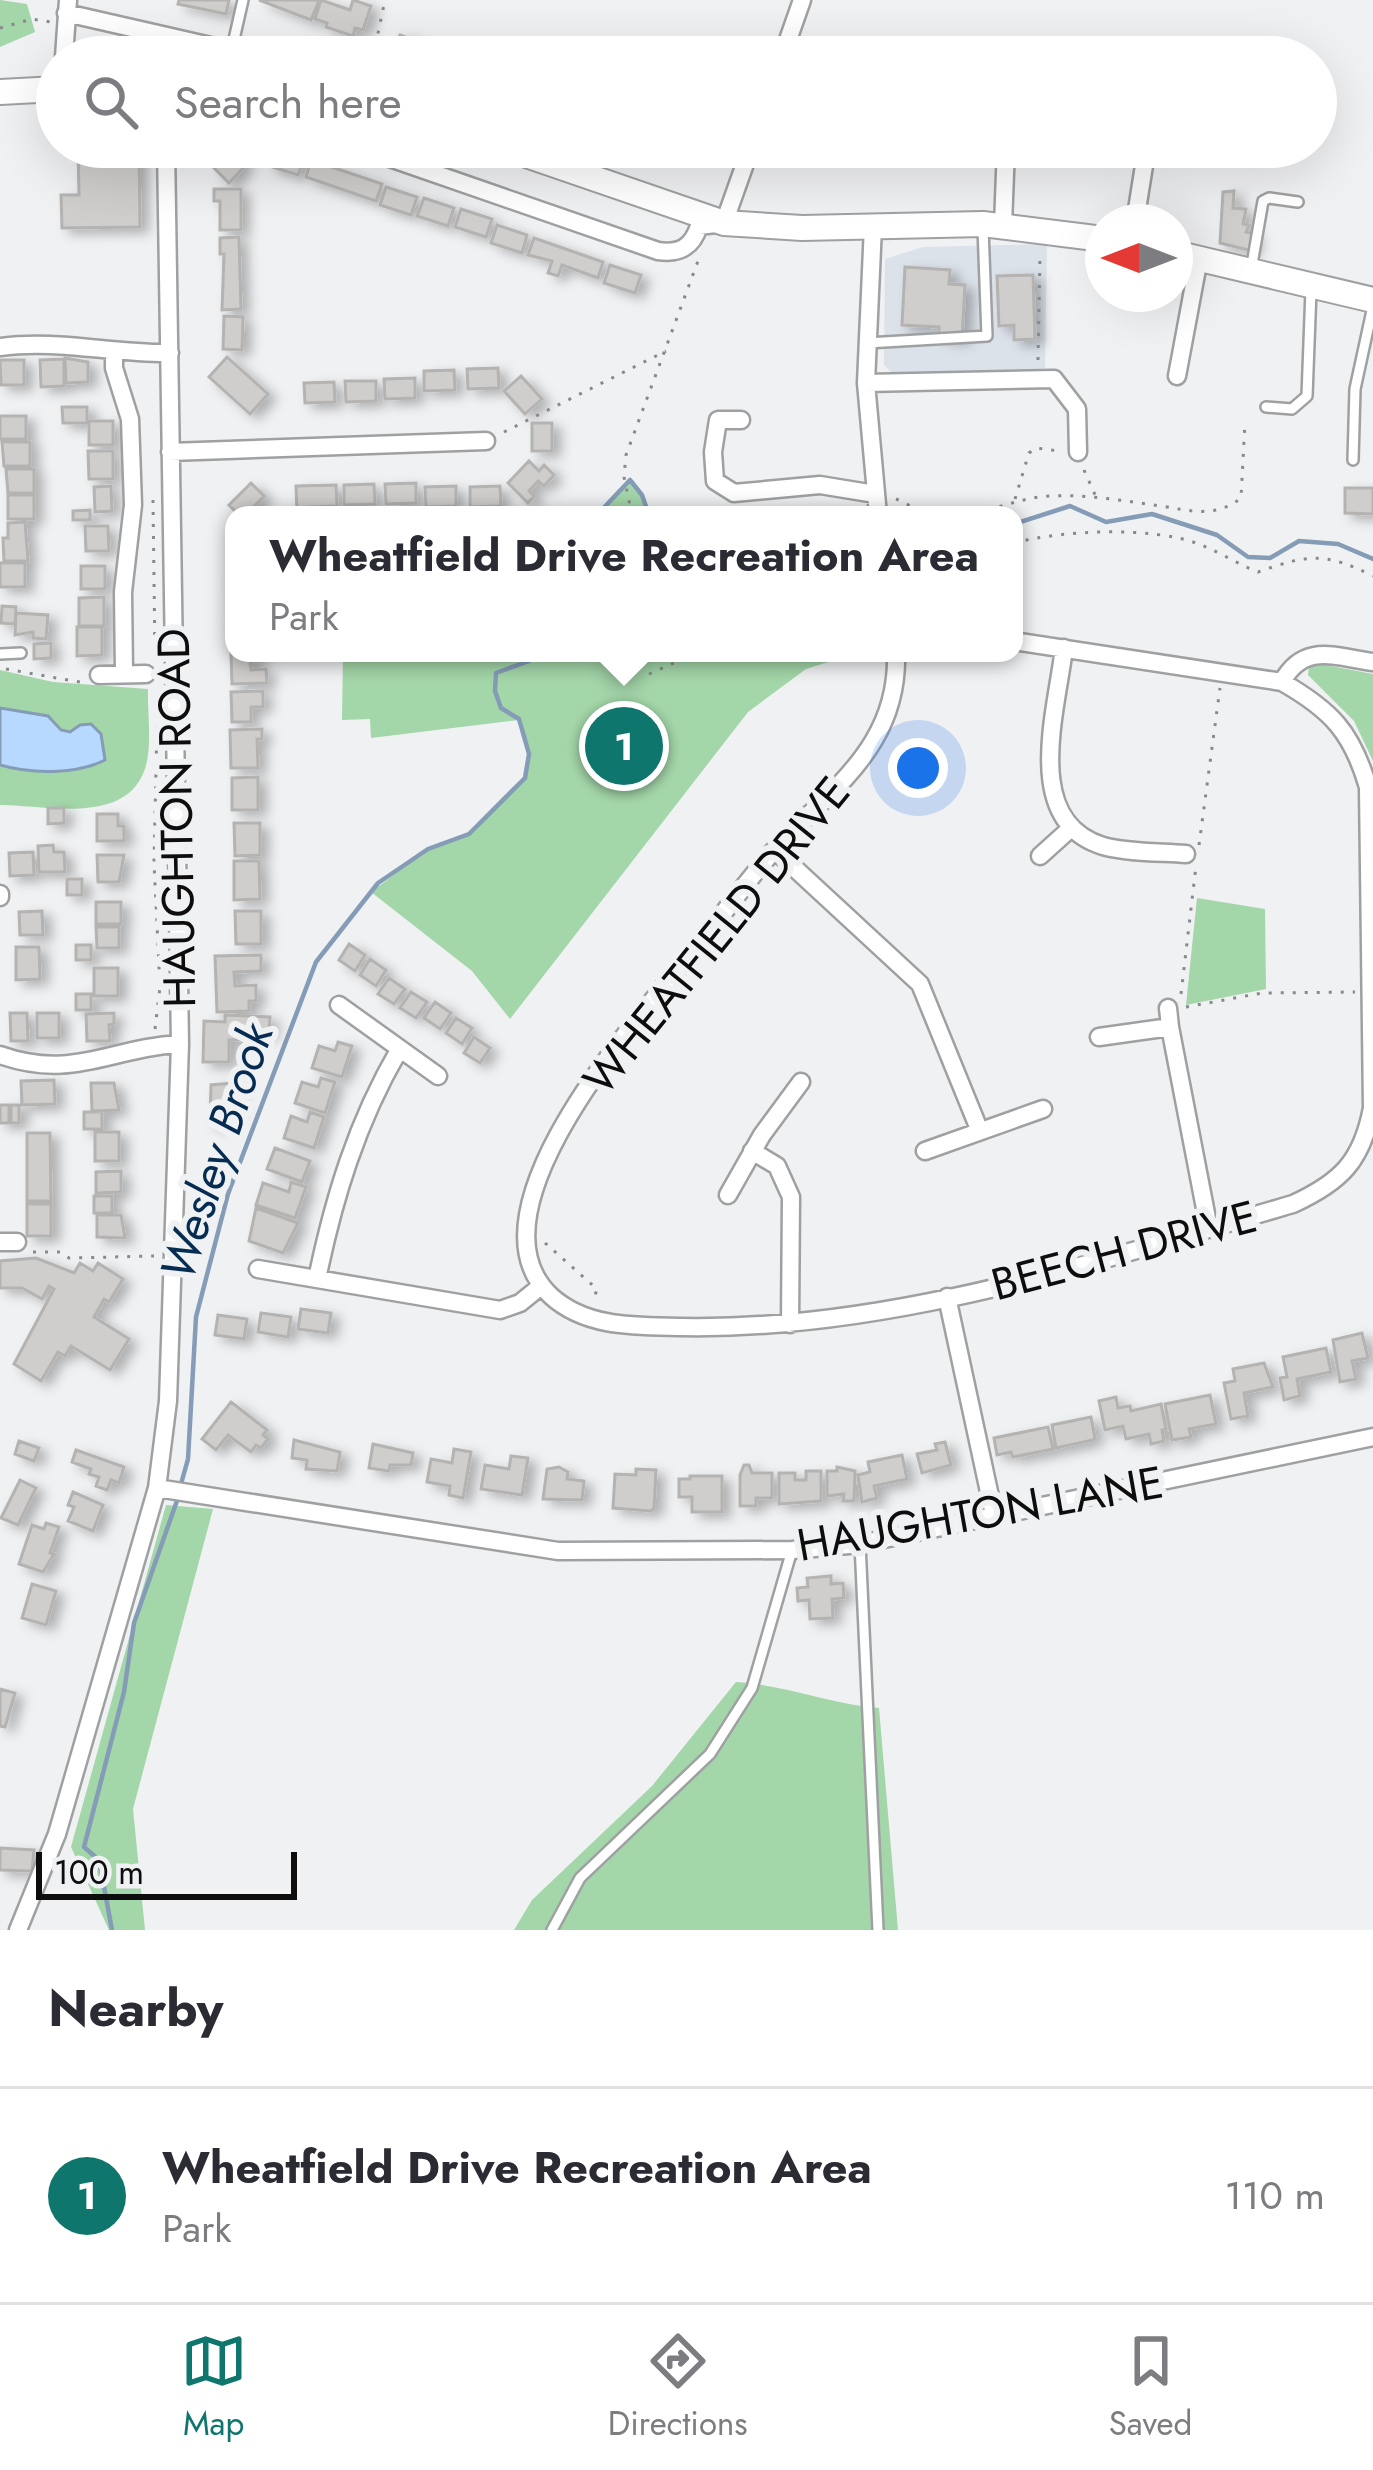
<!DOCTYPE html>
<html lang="en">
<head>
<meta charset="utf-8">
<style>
	:root { --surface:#fff; --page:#f7f7f7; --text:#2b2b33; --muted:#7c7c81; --line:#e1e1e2; --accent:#0f766e }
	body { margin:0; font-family:Jost,sans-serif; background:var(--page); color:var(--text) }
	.compass { position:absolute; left:1085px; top:204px; width:108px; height:108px; border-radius:50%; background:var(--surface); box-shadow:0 12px 48px #0002; rotate:270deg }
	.scale { position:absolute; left:36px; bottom:30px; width:261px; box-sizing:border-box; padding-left:12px; border:6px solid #0d0d0e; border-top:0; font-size:33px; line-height:42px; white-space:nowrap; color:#0d0d0e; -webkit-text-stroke:9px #f0f1f3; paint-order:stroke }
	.you { position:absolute; left:918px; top:768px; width:42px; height:42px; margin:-30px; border:9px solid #fff; border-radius:50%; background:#1a73e8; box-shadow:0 0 0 18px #1a73e833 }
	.badge { display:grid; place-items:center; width:78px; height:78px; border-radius:50%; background:var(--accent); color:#fff; font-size:39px; font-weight:700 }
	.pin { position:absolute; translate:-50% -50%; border:6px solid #fff; box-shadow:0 3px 12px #0006 }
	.popup { position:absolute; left:225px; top:506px; width:798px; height:156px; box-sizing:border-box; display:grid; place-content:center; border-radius:24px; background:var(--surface); filter:drop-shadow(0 3px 9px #0005); font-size:39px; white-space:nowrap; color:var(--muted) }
	.popup b { font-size:45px; color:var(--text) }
	.popup::after { content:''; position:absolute; left:50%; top:100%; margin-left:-24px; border:24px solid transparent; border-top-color:var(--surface) }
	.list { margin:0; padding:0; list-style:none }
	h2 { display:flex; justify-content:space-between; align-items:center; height:156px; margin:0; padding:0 48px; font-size:51px }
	h2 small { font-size:39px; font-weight:400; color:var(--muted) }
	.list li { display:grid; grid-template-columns:78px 1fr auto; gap:36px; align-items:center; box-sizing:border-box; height:216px; padding:0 48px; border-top:3px solid var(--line) }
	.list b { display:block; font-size:45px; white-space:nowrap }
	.list p { margin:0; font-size:39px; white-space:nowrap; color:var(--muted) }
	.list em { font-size:39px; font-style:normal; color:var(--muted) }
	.icon { flex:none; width:66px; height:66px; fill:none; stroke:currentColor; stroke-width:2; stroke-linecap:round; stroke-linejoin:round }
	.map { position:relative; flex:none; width:1373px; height:1930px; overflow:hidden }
	.search { position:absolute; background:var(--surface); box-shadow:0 12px 48px #0002; left:36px; right:36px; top:36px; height:132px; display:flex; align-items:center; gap:30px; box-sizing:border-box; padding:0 42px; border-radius:66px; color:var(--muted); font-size:45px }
	.sheet { height:372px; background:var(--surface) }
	nav { display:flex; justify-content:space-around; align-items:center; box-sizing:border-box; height:168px; border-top:3px solid var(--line); background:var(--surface); font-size:33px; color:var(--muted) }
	nav a { display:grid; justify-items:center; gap:6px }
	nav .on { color:var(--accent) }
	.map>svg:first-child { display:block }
	.built { fill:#dce2ea }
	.green { fill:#a3d6a9 }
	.water { fill:#b8d9ff; stroke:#859cb7; stroke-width:3 }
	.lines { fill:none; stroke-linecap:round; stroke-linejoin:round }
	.stream { stroke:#859cb7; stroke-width:4.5 }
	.building { fill:#cfcecc; stroke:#b4b3b1; stroke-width:3; filter:url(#shadow) }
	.service-casing { stroke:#9fa0a1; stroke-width:14 }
	.minor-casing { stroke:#9fa0a1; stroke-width:21 }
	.secondary-casing { stroke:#9fa0a1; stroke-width:28 }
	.path { stroke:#89898b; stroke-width:3; stroke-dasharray:3 9; stroke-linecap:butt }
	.service { stroke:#fff; stroke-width:9 }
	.minor { stroke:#fff; stroke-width:16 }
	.secondary { stroke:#fff; stroke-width:24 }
	.labels { text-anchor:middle; stroke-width:12; stroke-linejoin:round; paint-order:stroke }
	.street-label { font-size:45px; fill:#0d0d0e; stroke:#f0f1f3 }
	.water-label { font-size:48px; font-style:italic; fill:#062c52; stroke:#f0f1f3 }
</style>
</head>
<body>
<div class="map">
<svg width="1373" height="1930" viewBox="0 0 1373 1930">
	<defs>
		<filter id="shadow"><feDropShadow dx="8" dy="5" stdDeviation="6" flood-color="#0004"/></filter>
	</defs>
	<rect width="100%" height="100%" fill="#f0f1f3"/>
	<path class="built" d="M1047,244L1045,371L894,375L884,365L885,259L923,247Z"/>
	<path class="green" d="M0,0L27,4L35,32L0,47Z
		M630,480L642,495L649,515H597Z
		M343,653H857L806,669L748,712L510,1019L472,971L371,892L428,849L469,834L525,778L529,754L519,720L371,738L370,719L342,720Z
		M1315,663L1373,674V761L1354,721L1308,675L1309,665Z
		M0,670L53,682L148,689C147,715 154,752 142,776C119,824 43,805 0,805Z
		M1197,898L1265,909L1266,989L1186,1005Z
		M166,1505L213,1509L133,1809L145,1930H109L71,1847Z
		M736,1682C786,1685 830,1704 879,1708L898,1930H514L532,1900L652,1786Z"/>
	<path class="water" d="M0,708L48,716L61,730L70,732L80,725L91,724L101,734L105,760C75,775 31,774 0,765Z"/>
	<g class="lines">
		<path class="stream" d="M597,515L630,480L642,495L649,515
			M795,515H806
			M1014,524L1070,506L1106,522L1152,514L1217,535L1248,557L1270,558L1299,541L1338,544L1373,559
			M181,1484L188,1459L196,1317L228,1194L316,962L378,883L428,849L469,834L525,778L529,754L519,719L501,708L495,691L496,673L529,661L533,653
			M112,1930L99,1860L84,1847L124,1692L134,1623L179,1495"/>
	</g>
	<path class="building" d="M179,0H229L226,14L178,4Z
		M259,0H319L311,20Z
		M321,0L350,10L353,0L371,6L363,30L355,28L353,36L326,27L327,23L315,19Z
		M400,35L424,44L419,57H388Z
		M438,48L462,56L461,57H431Z
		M78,147H139L140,227L62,228L61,195H79Z
		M226,147H254L239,163L244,167L229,183L214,168Z
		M274,149L304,158L298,175L269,166Z
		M311,160L382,184L376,201L306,177Z
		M386,187L417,197L411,215L380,205Z
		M214,189H241V230H220V201H214Z
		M1234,191L1233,208L1246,209L1243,224L1249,225L1246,232L1254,234L1252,251L1220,243L1223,192Z
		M424,198L454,208L448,226L417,216Z
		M461,209L492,219L486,237L455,227Z
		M497,225L527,235L522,253L491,243Z
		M239,237L241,309L222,310L224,254H220V238Z
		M534,238L603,262L598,278L562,265L558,276L548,273L552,261L528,255Z
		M610,265L641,275L635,293L604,283Z
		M905,267L950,270L949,284L965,285L962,338L939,336V327L902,325Z
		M1033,275L1035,339L1014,340V325L999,326L997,276Z
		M224,316L243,317L242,350L223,349Z
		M227,357L268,394L250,414L209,377Z
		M65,358L88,362V382L66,383Z
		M64,359V386L41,387L40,360Z
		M0,360H24V385H1Z
		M498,368L499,388L468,389L467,369Z
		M454,370L455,390L424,391V371Z
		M521,376L542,399L525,414L504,391Z
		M415,378V398L385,399L384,379Z
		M345,381H376V401L346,402Z
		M334,382L335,402L305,403L304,383Z
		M62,407H87V423H63Z
		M0,416H26V439H0Z
		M89,421H113V445H89Z
		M532,423H552V451H532Z
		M2,442H30V466H4Z
		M88,451H113V479H89Z
		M529,461L539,471L544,465L554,475L544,486L538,481L529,491L534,496L528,503L508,483Z
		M6,469H34V493H8Z
		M251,483L264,496L246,515H239L229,505Z
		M416,483V503L386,504L385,484Z
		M374,484L375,504L344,505V485Z
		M336,485L337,506L308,507V514H297L296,486Z
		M111,486L112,511L95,512L94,487Z
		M456,486V506L426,507L425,487Z
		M500,486L501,506L470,507V487Z
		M1345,488H1373V514L1345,513Z
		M8,495H34V519H8Z
		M90,510V520H73V511Z
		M25,522L28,561H4L3,538H8V523Z
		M85,526H108L109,551H86Z
		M228,535H234V567H229Z
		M0,563H25V587H0Z
		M81,566H105V589H81Z
		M227,572H234V646H228L227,629L232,628Z
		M104,597V626H79V598Z
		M2,606L16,607L15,624L1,623Z
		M16,613L48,615L46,639L33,638V632L15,635Z
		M77,627H102V655L77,656Z
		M51,643V658L34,659V644Z
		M231,653H258V662H250L251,670L266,669L267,683L232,684Z
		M263,691V707H251V722H232L231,692Z
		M262,729V739H257L258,768H231L230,730Z
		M258,777V810H232V778Z
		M48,808H64V823L48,824Z
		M97,814H118V826H124V841H97Z
		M234,823H260V855L235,856Z
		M53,845L54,852H64L65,872H39L38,846Z
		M33,852L34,875L10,876L9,853Z
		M97,855H124L119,882H98Z
		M234,861H259L260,899L234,900Z
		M67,879H82V895H67Z
		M96,902H121V924H96Z
		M42,911L43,935H20L19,912Z
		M235,911H261V944H236Z
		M96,927H119V948H97Z
		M349,944L365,955L355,971L339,960Z
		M76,945H91V960H76Z
		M16,947H39L40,979L16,980Z
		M261,955V971L234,972L235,986L256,985V1001H249V1011L217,1012L215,956Z
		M370,959L386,970L376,986L360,975Z
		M94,968H118V996H94Z
		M389,978L405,989L394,1004L378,994Z
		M411,992L427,1002L416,1018L400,1008Z
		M76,994H91V1010H76Z
		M435,1002L451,1013L440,1029L424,1018Z
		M10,1013H27L28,1041H11Z
		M37,1013H59V1038H37Z
		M114,1013V1024L109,1025L110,1041H87L86,1014Z
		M225,1015L270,1017L269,1034L241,1033L240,1040H229V1062H203L204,1021L225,1022Z
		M456,1018L472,1028L462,1044L446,1033Z
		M474,1037L490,1048L480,1063L464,1053Z
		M338,1042L352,1046L342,1077L312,1068L319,1046L335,1051Z
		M321,1078L335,1082L325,1113L295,1103L302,1082L318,1087Z
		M54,1080L55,1104L22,1105L21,1081Z
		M91,1083H114L119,1110L92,1111Z
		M234,1083L236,1109L220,1110L221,1123H210L211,1085Z
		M0,1105H9V1123H0Z
		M11,1105H19V1123H11Z
		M84,1112H102V1129H84Z
		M310,1112L324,1117L314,1148L284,1138L291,1116L307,1122Z
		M95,1132H119V1161H95Z
		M27,1133H50L51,1201H27Z
		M275,1148L310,1161L302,1182L267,1169Z
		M121,1171V1192L96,1193V1172Z
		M291,1182L306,1187L295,1218L256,1205L263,1183L289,1192Z
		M94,1196H112V1213H94Z
		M27,1204H51V1236H27Z
		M256,1208L298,1223L283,1253L249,1241Z
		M97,1215H121L125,1238L97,1237Z
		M36,1258L74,1273L80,1263L93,1271L98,1263L123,1279L109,1302L104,1299L94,1317L129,1339L110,1370L71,1346L65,1356L58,1352L41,1381L14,1364L54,1289L49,1286L42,1299L22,1288H0V1261Z
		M301,1309L331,1313L328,1333L298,1329Z
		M261,1313L291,1317L288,1337L258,1332Z
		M218,1315L247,1319L244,1339L215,1335Z
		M1362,1333L1368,1358L1352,1361L1356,1379L1340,1382L1333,1340Z
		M1326,1348L1331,1372L1297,1379L1300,1396L1284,1400L1280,1378L1287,1377L1283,1357Z
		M1264,1363L1273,1387L1244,1393L1248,1416L1231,1419L1224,1383L1235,1381L1233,1369Z
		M1210,1395L1216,1424L1189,1429L1191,1437L1172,1440L1165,1404Z
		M1116,1397L1118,1408L1130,1406L1131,1411L1161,1404L1166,1429L1162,1430L1164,1441L1151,1444L1149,1434L1126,1439L1123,1426L1105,1430L1099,1401Z
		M231,1402L267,1430L263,1435L268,1439L261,1448L256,1445L251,1452L228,1435L216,1450L202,1439Z
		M1091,1417L1095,1438L1093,1440L1056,1448L1052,1425Z
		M1048,1427L1053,1449L1013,1457L1011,1452L997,1455L994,1438Z
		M294,1440L340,1452L337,1471L306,1469L307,1460L292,1458Z
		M19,1441L39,1448L34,1461L15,1454Z
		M945,1442L951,1465L922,1473L917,1454L937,1450L935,1444Z
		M373,1444L413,1453L411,1465H390L389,1471L369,1468Z
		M454,1449L471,1452L463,1498L449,1495L450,1486L427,1482L431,1459L452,1463Z
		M76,1450L124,1467L119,1483L111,1480L107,1490L96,1486L99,1477L89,1474L91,1469L72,1462Z
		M902,1455L907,1479L874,1486L877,1498L862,1502L858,1475L870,1472L868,1462Z
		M511,1456L528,1458L522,1495L481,1489L485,1465L509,1469Z
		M744,1465H749L752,1473H772V1498H756V1506H740V1475Z
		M559,1467L568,1472L567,1479L584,1481L582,1500L543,1499L547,1469Z
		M837,1467L855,1471L854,1501H843L844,1494L827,1496V1471H837Z
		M636,1469L656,1470L654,1508L651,1511L613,1508L615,1474L636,1475Z
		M806,1471H821V1501L779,1504V1473H795V1480H806Z
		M690,1476H722V1512H692V1497H679V1479H690Z
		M20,1480L36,1488L18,1525L1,1518Z
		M73,1492L103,1505L93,1531L68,1521L74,1507L68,1505Z
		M46,1523L59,1527L50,1553L54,1554L43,1572L19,1564L32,1525L44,1529Z
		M831,1576V1584L843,1583L844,1598L832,1599L833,1618L810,1619L809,1600L798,1601L797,1588L808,1587L807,1578Z
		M32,1584L56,1591L46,1625L22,1618Z
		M0,1689L15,1693L5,1727L0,1726Z
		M0,1848L34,1850L32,1871L0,1870Z"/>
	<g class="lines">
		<g class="service-casing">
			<path id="service" d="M230,57L243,0
				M1251,270L1263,201L1269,198L1298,202
				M867,343L987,336L983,228
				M1266,407L1292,409L1307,396L1311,290
				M1353,460L1355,389L1373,306
				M0,654L21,653
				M860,1544L878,1930
				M552,1930L580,1878L710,1754L752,1688L792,1550"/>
		</g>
		<g class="minor-casing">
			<path id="minor" d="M66,13L215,47
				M64,57L68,0
				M163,57L166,36
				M782,57L802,0
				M996,57L1014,48L1030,57
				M358,147L658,251C679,254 692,248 699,226L724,223L751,147
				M1135,222L1147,147
				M1003,225L1006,147
				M873,226L866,383L1054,379L1077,409L1078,452
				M0,347C57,339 113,354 170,353
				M114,352V368L130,419L133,505L123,592L124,673
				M1177,376L1199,258
				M866,383L878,515
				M741,420H718L713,452L715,481L734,493L820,485L875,494
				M170,452L486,441
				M1064,648C1057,710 1021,821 1103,846C1129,853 1159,852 1186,854
				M896,653C897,684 890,713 874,740C850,781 808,813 777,847C746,881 720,919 691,954C637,1020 462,1213 551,1296C586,1328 636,1326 681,1327C890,1331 1094,1262 1293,1204C1341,1182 1362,1161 1372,1108L1368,787C1352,732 1331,710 1282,682L1014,641
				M99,675L146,674
				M1282,682C1304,642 1335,657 1373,662
				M775,850L920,984L979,1129
				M1040,856L1070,829
				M0,897V894
				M339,1005L438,1076
				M1168,1008L1170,1027
				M1099,1037L1170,1027L1209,1229
				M0,1055C73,1081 112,1047 180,1044
				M752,1151L777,1166L791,1197L790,1324
				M925,1151L1043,1109
				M728,1195L762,1135L801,1082
				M0,1242H17
				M258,1269L500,1310L520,1303L541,1286
				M317,1279C334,1197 357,1122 399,1050
				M947,1297L994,1515
				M157,1488L558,1551L792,1550L860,1544L1373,1437
				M18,1930L57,1834L157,1488L168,1401L180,1044L166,147"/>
		</g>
		<g class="secondary-casing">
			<path id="secondary" d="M0,92L57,89
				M503,147L724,223L802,228L983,224L1103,239
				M1175,253L1373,300"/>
		</g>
		<path class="path" d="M0,28L32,19L51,22
			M373,57L385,0
			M1038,360L1040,255
			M504,432L666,351
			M1084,470L1096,497
			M896,499C906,503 918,511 930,514C970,524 1009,498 1049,496C1086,494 1125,501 1161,506C1191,511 1216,518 1241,498L1245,422
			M1015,499L1029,453L1036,448L1059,451
			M153,500L155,658
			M632,515L624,477L626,455L698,261
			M1014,543C1063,530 1151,526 1199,544C1219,552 1238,564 1258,572C1309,554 1325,552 1373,576
			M539,653H547
			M6,669L85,683
			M649,674L685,658L724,653
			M1199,845L1220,688
			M1181,994L1196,866
			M1186,1007L1262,993L1355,992
			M155,1029L160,987L154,863L157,722
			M545,1243L597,1289L594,1299
			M33,1252H60L69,1258L154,1256"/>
		<use href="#service" class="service"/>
		<use href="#minor" class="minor"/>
		<use href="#secondary" class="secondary"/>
	</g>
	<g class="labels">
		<g class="street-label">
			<text transform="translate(176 818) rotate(-91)" y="16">HAUGHTON ROAD</text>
			<text transform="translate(716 935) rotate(-51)" y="16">WHEATFIELD DRIVE</text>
			<text transform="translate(1124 1250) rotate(-15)" y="16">BEECH DRIVE</text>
			<text transform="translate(980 1513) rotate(-10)" y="16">HAUGHTON LANE</text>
		</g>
		<g class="water-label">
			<text transform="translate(216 1152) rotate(-72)" y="17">Wesley Brook</text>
		</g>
	</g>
</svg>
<svg class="compass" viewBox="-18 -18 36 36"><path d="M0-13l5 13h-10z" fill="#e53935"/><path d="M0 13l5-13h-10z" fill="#7c7c81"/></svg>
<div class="scale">100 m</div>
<div class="you"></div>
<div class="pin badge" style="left:624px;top:746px">1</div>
<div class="popup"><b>Wheatfield Drive Recreation Area</b>Park</div>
<div class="search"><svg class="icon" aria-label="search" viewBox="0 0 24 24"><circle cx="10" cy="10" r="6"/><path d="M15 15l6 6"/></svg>Search here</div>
</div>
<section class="sheet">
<h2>Nearby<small></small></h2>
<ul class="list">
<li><span class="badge">1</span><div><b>Wheatfield Drive Recreation Area</b><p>Park</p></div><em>110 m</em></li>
</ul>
</section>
<nav>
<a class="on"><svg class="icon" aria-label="map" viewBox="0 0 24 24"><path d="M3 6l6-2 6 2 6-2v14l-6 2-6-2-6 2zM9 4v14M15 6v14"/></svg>Map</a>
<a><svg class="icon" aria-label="directions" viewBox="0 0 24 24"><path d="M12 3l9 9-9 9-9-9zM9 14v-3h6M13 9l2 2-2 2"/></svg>Directions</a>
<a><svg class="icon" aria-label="saved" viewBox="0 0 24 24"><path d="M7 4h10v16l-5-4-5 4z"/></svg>Saved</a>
</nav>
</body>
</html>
